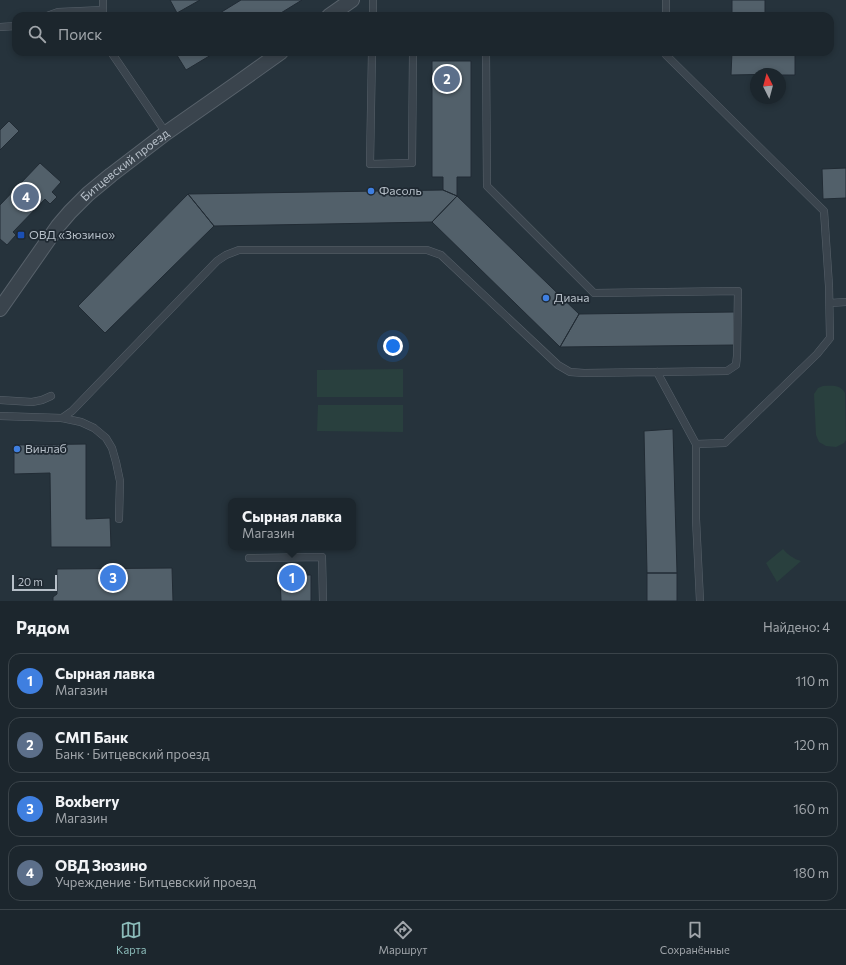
<!DOCTYPE html>
<html lang="ru">
<head>
<meta charset="utf-8">
<style>
	:root { --surface:#1c262d; --page:#252e35; --text:#f1f3f6; --muted:#a0a5aa; --line:#3a4349; --accent:#8bbbb9 }
	body { margin:0; font-family:Commissioner,sans-serif; background:var(--page); color:var(--text) }
	.compass { position:absolute; left:750px; top:68px; width:36px; height:36px; border-radius:50%; background:var(--surface); box-shadow:0 2px 6px #0003; rotate:354deg }
	.scale { position:absolute; left:12px; bottom:10px; width:45px; box-sizing:border-box; padding-left:4px; border:2px solid #b6bfc8; border-top:0; font-size:11px; line-height:14px; white-space:nowrap; color:#b6bfc8; -webkit-text-stroke:3px #1f2932; paint-order:stroke }
	.you { position:absolute; left:393px; top:346px; width:14px; height:14px; margin:-10px; border:3px solid #fff; border-radius:50%; background:#1a73e8; box-shadow:0 0 0 6px #1a73e833 }
	.badge { display:grid; place-items:center; width:26px; height:26px; border-radius:50%; background:var(--accent); color:#fff; font-size:13px; font-weight:700 }
	.pin { position:absolute; translate:-50% -50%; border:2px solid #fff; box-shadow:0 1px 4px #0006 }
	.popup { position:absolute; left:228px; top:498px; width:128px; height:52px; box-sizing:border-box; display:grid; place-content:center; border-radius:8px; background:var(--surface); filter:drop-shadow(0 1px 3px #0005); font-size:13px; white-space:nowrap; color:var(--muted) }
	.popup b { font-size:15px; color:var(--text) }
	.popup::after { content:''; position:absolute; left:50%; top:100%; margin-left:-8px; border:8px solid transparent; border-top-color:var(--surface) }
	.list { margin:0; padding:0; list-style:none }
	h2 { display:flex; justify-content:space-between; align-items:center; height:52px; margin:0; padding:0 16px; font-size:17px }
	h2 small { font-size:13px; font-weight:400; color:var(--muted) }
	.list li { display:grid; grid-template-columns:26px 1fr auto; gap:12px; align-items:center; box-sizing:border-box; height:56px; margin:0 8px 8px; padding:0 8px; border:1px solid var(--line); border-radius:12px }
	.list b { display:block; font-size:15px; white-space:nowrap }
	.list p { margin:0; font-size:13px; white-space:nowrap; color:var(--muted) }
	.list em { font-size:13px; font-style:normal; color:var(--muted) }
	.icon { flex:none; width:22px; height:22px; fill:none; stroke:currentColor; stroke-width:2; stroke-linecap:round; stroke-linejoin:round }
	.map { position:relative; flex:none; width:846px; height:601px; overflow:hidden }
	.search { position:absolute; background:var(--surface); box-shadow:0 2px 6px #0003; left:12px; right:12px; top:12px; height:44px; display:flex; align-items:center; gap:10px; box-sizing:border-box; padding:0 14px; border-radius:12px; color:var(--muted); font-size:15px }
	.sheet { height:308px; background:var(--surface) }
	nav { display:flex; justify-content:space-around; align-items:center; box-sizing:border-box; height:56px; border-top:1px solid var(--line); background:var(--surface); font-size:11px; color:var(--muted) }
	nav a { display:grid; justify-items:center; gap:2px }
	nav .on { color:var(--accent) }
	.map>svg:first-child { display:block }
	.green { fill:#29403e }
	.building { fill:#52606a; stroke:#212b34 }
	.lines { fill:none; stroke-linecap:round; stroke-linejoin:round }
	.lane-casing { stroke:#58626b; stroke-width:8 }
	.street-casing { stroke:#58626b; stroke-width:16 }
	.lane { stroke:#3a444d; stroke-width:7 }
	.street { stroke:#3a444d; stroke-width:14 }
	.shop-dot { fill:#3f7fe0; stroke:#1f2932; stroke-width:1.5 }
	.transit-dot { fill:#1a4fb4; stroke:#1f2932; stroke-width:1.5 }
	.labels { text-anchor:middle; stroke-width:3.5; stroke-linejoin:round; paint-order:stroke }
	.street-label { font-size:12px; fill:#b6bfc8; stroke:#1f2932 }
	.poi-label { font-size:12px; fill:#b6bfc8; stroke:#1f2932; text-anchor:start }
</style>
</head>
<body>
<div class="map">
<svg width="846" height="601" viewBox="0 0 846 601">
	<rect width="100%" height="100%" fill="#26333c"/>
	<path class="green" d="M403,369V397H317V370Z
		M823,386C832,386 840,384 845,393L846,440L844,443L836,447L826,446L819,442L816,435L814,394L818,388Z
		M318,405H403V432L317,431Z
		M783,549C788,555 794,559 801,561L777,582L766,563Z"/>
	<path class="building" d="M170,0H200L177,13Z
		M241,0H302L276,16H215Z
		M732,0H765V16H732Z
		M175,52H216L186,70Z
		M732,52H795V75H780V74L731,75Z
		M432,61H471V177H457V196L443,190V177H432Z
		M9,121L19,131L0,150V130Z
		M40,163L61,182L52,192L57,197L50,204L45,199L13,232L16,235L7,245L0,239V205Z
		M846,168V198L823,199L822,169Z
		M443,190L457,196L432,222L324,224L214,226L188,194Z
		M188,194L214,226L105,333L78,306Z
		M457,196L579,314L560,347L432,222Z
		M734,312V345L560,347L579,314Z
		M673,429L677,573H647L644,431Z
		M86,444V519L110,518L111,547H51L50,473L14,474V445Z
		M172,568L173,601H53V597L57,594V569Z
		M647,573H677V601H647Z
		M280,575H311V601H281Z"/>
	<g class="lines">
		<g class="lane-casing">
			<path id="lane" d="M103,0V16
				M47,16L58,12L103,10
				M373,16V0
				M666,16V0
				M0,27L16,26
				M111,52L166,133
				M372,52L370,164L412,163L413,52
				M830,303L846,302
				M657,372L696,444L725,443L817,354L830,338L829,286L824,211L666,55V52
				M0,400L32,402L42,400L51,396
				M0,416L62,418L81,422L94,428L106,438L112,448L116,462L120,481L119,519
				M62,418L72,411L217,261L226,255L239,250H427L441,255L558,365L570,372L584,373L727,371L736,365L737,356L738,291L594,293L487,186L486,52
				M696,444V519L700,601
				M249,558L322,557L323,601"/>
		</g>
		<g class="street-casing">
			<g id="street">
				<path d="M329,16L352,0"/>
				<path id="s1" d="M0,309L58,226L70,212L88,194L111,175L166,133L239,82L281,52"/>
			</g>
		</g>
		<use href="#lane" class="lane"/>
		<use href="#street" class="street"/>
	</g>
	<g class="shop-dot">
		<circle cx="371" cy="191" r="4"/>
		<circle cx="546" cy="298" r="4"/>
		<circle cx="17" cy="449" r="4"/>
	</g>
	<rect class="transit-dot" x="17" y="231" width="8" height="8" rx="2"/>
	<g class="labels">
		<g class="street-label">
			<text dy="4" stroke="none"><textPath href="#s1" startOffset="192">Битцевский проезд</textPath></text>
		</g>
		<g class="poi-label">
			<text x="379" y="195">Фасоль</text>
			<text x="29" y="239">ОВД «Зюзино»</text>
			<text x="554" y="302">Диана</text>
			<text x="25" y="453">Винлаб</text>
		</g>
	</g>
</svg>
<svg class="compass" viewBox="-18 -18 36 36"><path d="M0-13l5 13h-10z" fill="#e53935"/><path d="M0 13l5-13h-10z" fill="#a0a5aa"/></svg>
<div class="scale">20 m</div>
<div class="you"></div>
<div class="pin badge" style="left:292px;top:578px;background:#3f7fe0">1</div>
<div class="popup"><b>Сырная лавка</b>Магазин</div>
<div class="pin badge" style="left:447px;top:79px;background:#5c6f8a">2</div>
<div class="pin badge" style="left:113px;top:578px;background:#3f7fe0">3</div>
<div class="pin badge" style="left:26px;top:197px;background:#5c6f8a">4</div>
<div class="search"><svg class="icon" aria-label="search" viewBox="0 0 24 24"><circle cx="10" cy="10" r="6"/><path d="M15 15l6 6"/></svg>Поиск</div>
</div>
<section class="sheet">
<h2>Рядом<small>Найдено: 4</small></h2>
<ul class="list">
<li><span class="badge" style="background:#3f7fe0">1</span><div><b>Сырная лавка</b><p>Магазин</p></div><em>110 m</em></li>
<li><span class="badge" style="background:#5c6f8a">2</span><div><b>СМП Банк</b><p>Банк · Битцевский проезд</p></div><em>120 m</em></li>
<li><span class="badge" style="background:#3f7fe0">3</span><div><b>Boxberry</b><p>Магазин</p></div><em>160 m</em></li>
<li><span class="badge" style="background:#5c6f8a">4</span><div><b>ОВД Зюзино</b><p>Учреждение · Битцевский проезд</p></div><em>180 m</em></li>
</ul>
</section>
<nav>
<a class="on"><svg class="icon" aria-label="map" viewBox="0 0 24 24"><path d="M3 6l6-2 6 2 6-2v14l-6 2-6-2-6 2zM9 4v14M15 6v14"/></svg>Карта</a>
<a><svg class="icon" aria-label="directions" viewBox="0 0 24 24"><path d="M12 3l9 9-9 9-9-9zM9 14v-3h6M13 9l2 2-2 2"/></svg>Маршрут</a>
<a><svg class="icon" aria-label="saved" viewBox="0 0 24 24"><path d="M7 4h10v16l-5-4-5 4z"/></svg>Сохранённые</a>
</nav>
</body>
</html>
